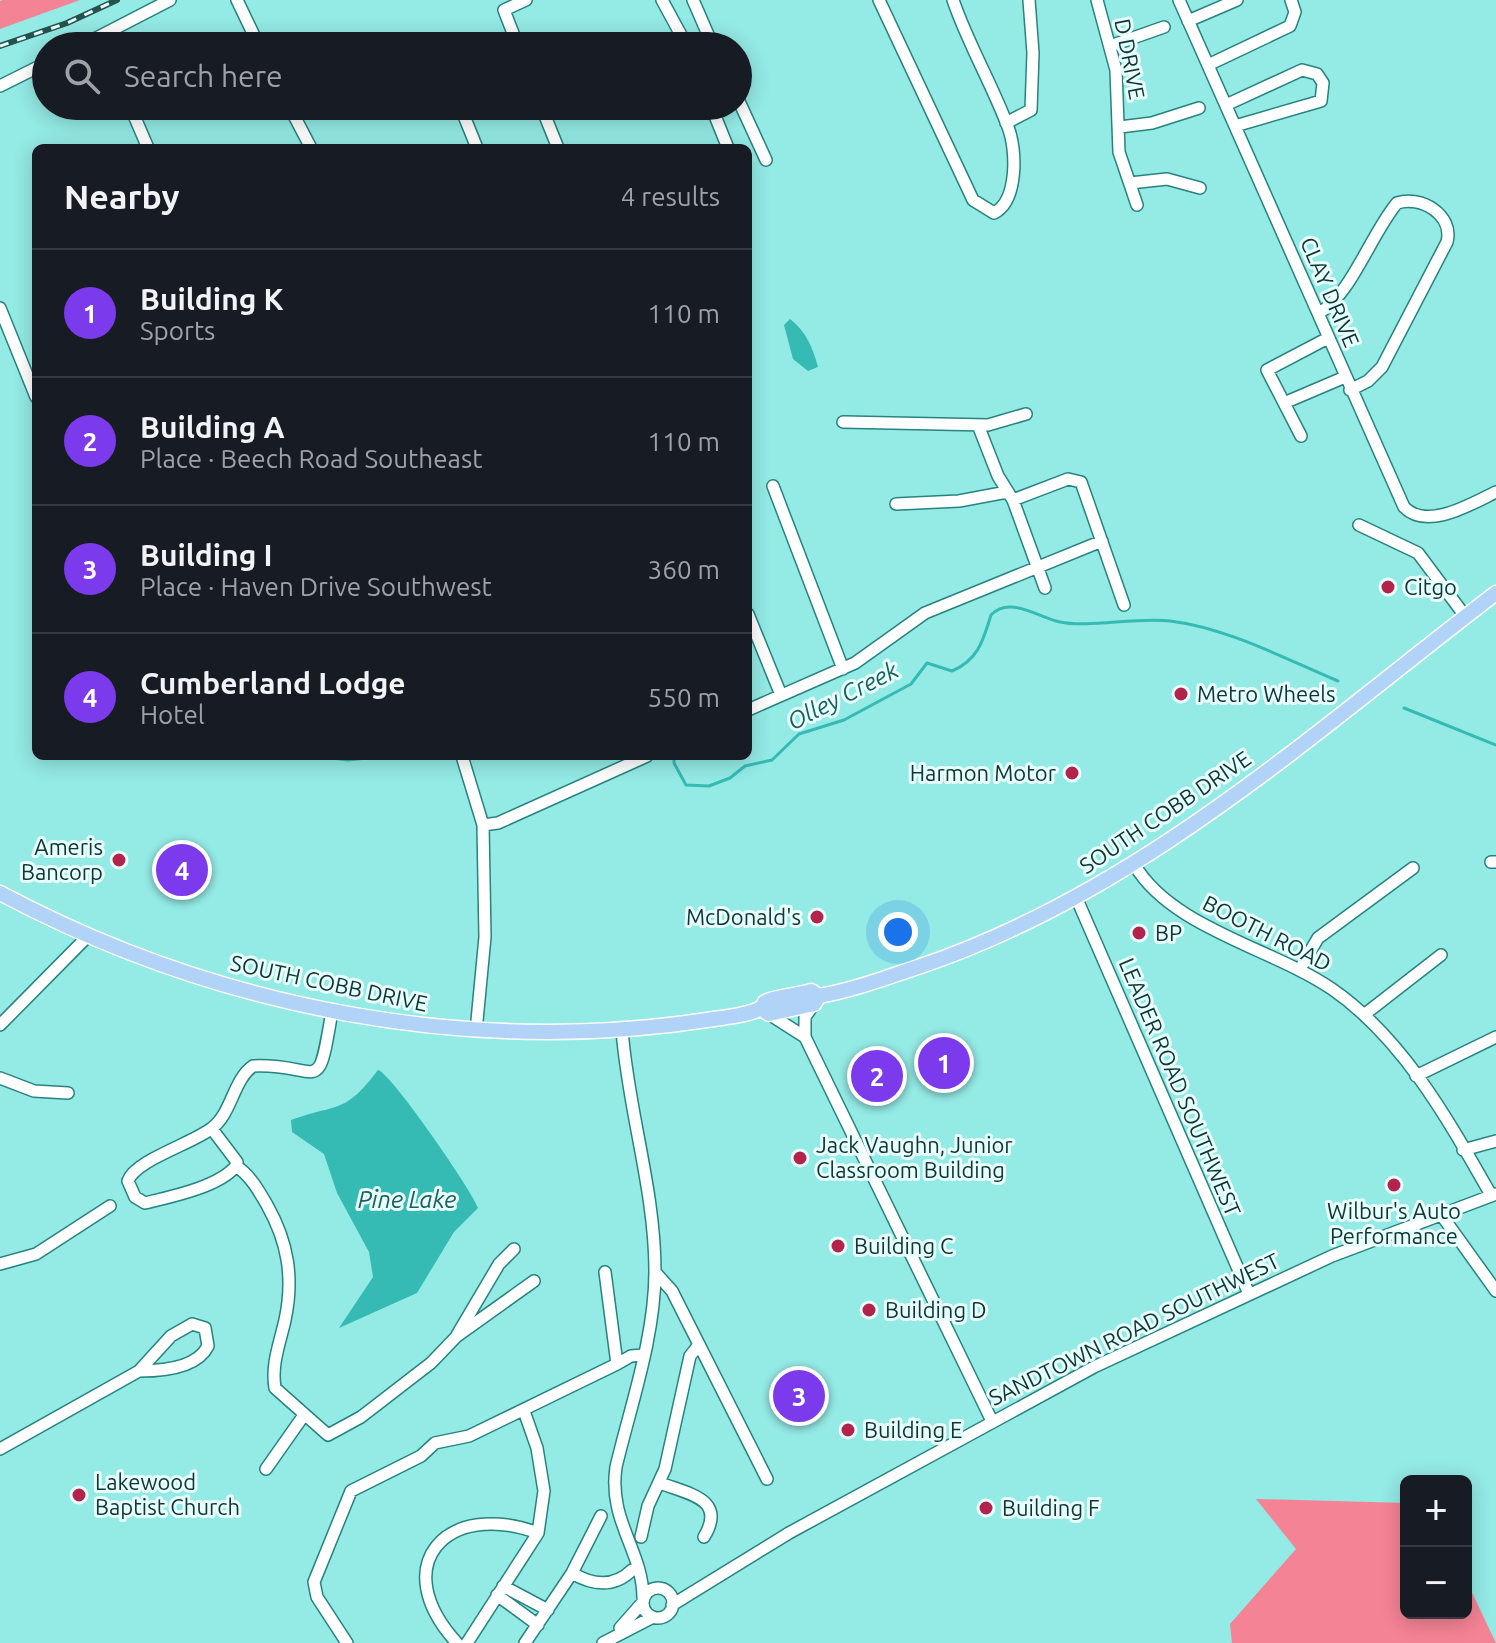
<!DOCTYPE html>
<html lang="en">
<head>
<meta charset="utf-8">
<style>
	:root { --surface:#171b24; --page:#242831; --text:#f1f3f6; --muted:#9ea1a6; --line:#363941; --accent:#7c3aed }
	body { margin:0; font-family:Ubuntu,sans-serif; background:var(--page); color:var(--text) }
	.controls { position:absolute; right:24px; bottom:24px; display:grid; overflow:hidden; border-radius:12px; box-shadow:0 4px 20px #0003 }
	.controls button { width:72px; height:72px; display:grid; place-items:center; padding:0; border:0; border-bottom:2px solid var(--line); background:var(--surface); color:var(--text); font:40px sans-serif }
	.you { position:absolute; left:898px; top:932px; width:28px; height:28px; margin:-20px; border:6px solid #fff; border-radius:50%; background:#1a73e8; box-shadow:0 0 0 12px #1a73e833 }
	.badge { display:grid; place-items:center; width:52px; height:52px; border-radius:50%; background:var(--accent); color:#fff; font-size:26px; font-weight:700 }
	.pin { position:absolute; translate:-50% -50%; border:4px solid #fff; box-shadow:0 2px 8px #0006 }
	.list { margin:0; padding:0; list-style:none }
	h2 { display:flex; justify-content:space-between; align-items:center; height:104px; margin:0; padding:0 32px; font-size:34px }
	h2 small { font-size:26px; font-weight:400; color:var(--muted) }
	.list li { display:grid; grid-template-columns:52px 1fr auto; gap:24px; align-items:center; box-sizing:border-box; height:128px; padding:0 32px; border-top:2px solid var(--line) }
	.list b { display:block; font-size:30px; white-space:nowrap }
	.list p { margin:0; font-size:26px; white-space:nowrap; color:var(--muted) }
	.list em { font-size:26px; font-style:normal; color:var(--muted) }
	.icon { flex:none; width:44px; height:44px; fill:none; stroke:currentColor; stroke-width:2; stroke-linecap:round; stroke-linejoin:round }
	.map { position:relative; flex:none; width:1496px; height:1643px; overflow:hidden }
	.search { position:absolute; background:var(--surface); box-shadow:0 4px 20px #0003; left:32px; top:32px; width:720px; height:88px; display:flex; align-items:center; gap:20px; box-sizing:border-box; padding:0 28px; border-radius:44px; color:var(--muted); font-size:30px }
	.panel { position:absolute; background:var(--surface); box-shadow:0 4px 20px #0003; left:32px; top:144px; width:720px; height:616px; border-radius:12px }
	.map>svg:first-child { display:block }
	.forest { fill:#f48395 }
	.water { fill:#36bab4 }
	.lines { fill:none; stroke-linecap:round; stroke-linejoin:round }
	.stream { stroke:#36bab4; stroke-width:3 }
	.minor-casing { stroke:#27837f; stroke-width:14 }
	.major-casing { stroke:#fff; stroke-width:17 }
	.minor { stroke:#fff; stroke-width:11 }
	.major { stroke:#b0d3f7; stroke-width:14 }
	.rail-casing { stroke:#25524f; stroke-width:6 }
	.rail { stroke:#e7fffd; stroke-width:3; stroke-dasharray:9; stroke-linecap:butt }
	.poi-dot { fill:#b4234c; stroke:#e7fffd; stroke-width:3 }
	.labels { text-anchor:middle; stroke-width:6; stroke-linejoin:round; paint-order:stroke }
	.street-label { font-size:22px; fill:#103533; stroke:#e7fffd }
	.poi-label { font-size:22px; fill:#103533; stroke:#e7fffd; text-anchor:start }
	.water-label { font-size:24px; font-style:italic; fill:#1b605d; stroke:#e7fffd }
</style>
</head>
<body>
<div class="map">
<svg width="1496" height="1643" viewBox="0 0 1496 1643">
	<rect width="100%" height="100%" fill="#94eae5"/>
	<path class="forest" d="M80,0L0,29V1L3,0Z
		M1256,1499L1406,1503V1613H1466V1580L1496,1643H1232L1230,1624L1296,1549Z"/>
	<path class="water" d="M790,319C806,331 813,348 818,367L808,371L793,359L784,325Z
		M378,1070C391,1073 473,1192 478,1208L454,1232L417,1293L339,1328L373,1277L369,1252L337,1193L324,1154L292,1132L291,1120C338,1103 344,1115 378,1070Z"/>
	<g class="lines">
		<path class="stream" d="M1404,708L1496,745
			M316,756L348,760L386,756
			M674,756V763L686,785L709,786L730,778L745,766L772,760L799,734L844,720L911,684L927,663L952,671C978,660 983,641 991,615C1009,595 1040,618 1060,622C1088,628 1136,617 1170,621C1228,628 1285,659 1338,681"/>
		<g class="minor-casing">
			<path id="minor" d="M237,0L259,46
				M662,0L687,46
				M693,0L713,46
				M879,0L973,200L994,213C1018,201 1017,150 1008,127C992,84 968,44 953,0
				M1097,0L1116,70L1119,152L1137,205
				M1179,0L1404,507C1427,531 1471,504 1496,492
				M1188,21L1237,0
				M81,46L170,0
				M518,46L504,10L526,0
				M1110,46L1164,27
				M1208,65L1290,26L1295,12L1291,0
				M0,86L46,63
				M738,99L766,160
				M1226,105L1302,70L1317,74L1323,83L1321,101L1235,126
				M130,106L148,148
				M289,106L311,148
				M460,106L477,148
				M541,106L558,148
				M711,106L728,148
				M1006,123L1031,110L1033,53L1029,0
				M1120,127L1152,123L1199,108
				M1130,183L1167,179L1200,188
				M0,308L36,397
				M1319,313C1351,295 1371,234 1397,203C1421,195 1454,215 1447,242L1382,367L1368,381L1350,390
				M1284,403L1345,377
				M843,422L988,425L1026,414
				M978,425L998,476L1013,500L1045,588
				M1301,436L1267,370L1328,338
				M773,486L843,669
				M1013,500L1068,479L1081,482L1124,605
				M896,504L959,501L1007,492
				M1359,525L1418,553L1465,616
				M748,614L781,695
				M748,710L855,663L925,613L1102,541
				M462,756L483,825L485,937L476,1031
				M483,825L498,823L647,756
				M1491,862H1496
				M1134,864C1171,928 1272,948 1332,989C1403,1038 1449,1121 1491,1195
				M1076,897L1249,1294
				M1300,969L1318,938L1413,868
				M814,1004L805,1017V1037L992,1421
				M769,1014L805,1037
				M1365,1014L1441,955
				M0,1025L89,935
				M622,1030C628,1110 655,1190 655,1271C655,1337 631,1404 616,1467C608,1521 643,1551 643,1598
				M1416,1076L1496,1037
				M0,1078L34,1091L68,1093
				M212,1129L237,1162L236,1166C250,1175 259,1191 267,1205C288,1242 294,1278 285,1320C280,1343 271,1364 275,1388L328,1435L361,1417L431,1363L457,1336L534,1281
				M1463,1150L1496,1141
				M236,1166C219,1187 170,1197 145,1203L135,1197L128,1181C135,1160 194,1143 212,1128C232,1113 233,1080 253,1066C322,1063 317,1102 332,1011
				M1440,1213L1496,1291
				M0,1264L36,1254L110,1206
				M605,1272L617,1364L631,1356L643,1355
				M655,1272L672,1291L767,1479
				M457,1335L499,1264L514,1249
				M0,1449L139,1371L171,1336L192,1324L205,1328L208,1346C197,1368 161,1371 139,1371
				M266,1469L304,1415
				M660,1483C689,1494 727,1499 704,1537
				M641,1537L648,1506L665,1469L690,1356L698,1346
				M572,1573C592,1585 614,1588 632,1570
				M503,1586L548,1610
				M643 1603a15 15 0 1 1 30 0a15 15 0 1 1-30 0Z
				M497,1595L538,1625
				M672,1605L789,1533L1094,1367L1332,1256L1496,1194
				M620,1628L642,1603
				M347,1643L317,1597L314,1582L351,1491L421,1456L435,1443L469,1436L617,1364
				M457,1643C386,1566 446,1499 538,1533
				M467,1643L538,1533L544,1491L537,1448L524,1411
				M525,1643L572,1573L601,1516
				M603,1643L653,1617"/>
		</g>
		<g class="major-casing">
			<path id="major" d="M0,893C218,1009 470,1057 714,1019C727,1017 750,1015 761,1008C770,1001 759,1004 770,1000C783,996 798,995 811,991L819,996C853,990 885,978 918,967C1139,893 1314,732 1496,593
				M760,1008L769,1014L814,1004L819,996"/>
		</g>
		<use href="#minor" class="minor"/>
		<use href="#major" class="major"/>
		<g class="rail-casing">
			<path id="rail" d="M0,46L67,23L117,0"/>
		</g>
		<use href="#rail" class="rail"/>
	</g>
	<g class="poi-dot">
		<circle cx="1388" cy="587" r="8"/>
		<circle cx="1181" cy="694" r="8"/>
		<circle cx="1072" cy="773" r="8"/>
		<circle cx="119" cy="860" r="8"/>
		<circle cx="817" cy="917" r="8"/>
		<circle cx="1139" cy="933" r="8"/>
		<circle cx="800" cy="1158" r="8"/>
		<circle cx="1394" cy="1185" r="8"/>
		<circle cx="838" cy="1246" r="8"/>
		<circle cx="869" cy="1310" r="8"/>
		<circle cx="848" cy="1430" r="8"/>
		<circle cx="79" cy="1495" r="8"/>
		<circle cx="986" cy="1508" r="8"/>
	</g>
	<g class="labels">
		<g class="street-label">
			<text transform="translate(1130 59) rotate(79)" y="8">D DRIVE</text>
			<text transform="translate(1330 292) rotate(67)" y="8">CLAY DRIVE</text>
			<text transform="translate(1165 812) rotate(-34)" y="8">SOUTH COBB DRIVE</text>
			<text transform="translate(1267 933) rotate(27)" y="8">BOOTH ROAD</text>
			<text transform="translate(329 983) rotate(12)" y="8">SOUTH COBB DRIVE</text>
			<text transform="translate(1180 1087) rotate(67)" y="8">LEADER ROAD SOUTHWEST</text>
			<text transform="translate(1134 1329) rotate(-26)" y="8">SANDTOWN ROAD SOUTHWEST</text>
		</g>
		<g class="poi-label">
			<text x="1404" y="595">Citgo</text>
			<text x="1197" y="702">Metro Wheels</text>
			<text x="1056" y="781" text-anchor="end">Harmon Motor</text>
			<text x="103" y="855" text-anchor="end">Ameris<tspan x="103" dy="25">Bancorp</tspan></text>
			<text x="801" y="925" text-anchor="end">McDonald's</text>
			<text x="1155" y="941">BP</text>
			<text x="816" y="1153">Jack Vaughn, Junior<tspan x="816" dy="25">Classroom Building</tspan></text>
			<text x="1394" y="1219" text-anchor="middle">Wilbur's Auto<tspan x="1394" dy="25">Performance</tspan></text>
			<text x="854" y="1254">Building C</text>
			<text x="885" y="1318">Building D</text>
			<text x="864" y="1438">Building E</text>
			<text x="95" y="1490">Lakewood<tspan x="95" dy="25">Baptist Church</tspan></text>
			<text x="1002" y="1516">Building F</text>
		</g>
		<g class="water-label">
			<text transform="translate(843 696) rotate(-27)" y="8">Olley Creek</text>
			<text x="407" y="1208">Pine Lake</text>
		</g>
	</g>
</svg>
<div class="controls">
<button>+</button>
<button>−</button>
</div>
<div class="you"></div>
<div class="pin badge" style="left:944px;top:1063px">1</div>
<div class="pin badge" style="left:877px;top:1076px">2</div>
<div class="pin badge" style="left:799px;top:1396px">3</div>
<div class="pin badge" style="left:182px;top:870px">4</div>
<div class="search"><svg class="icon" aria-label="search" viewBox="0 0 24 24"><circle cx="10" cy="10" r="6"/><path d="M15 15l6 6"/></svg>Search here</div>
<section class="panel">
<h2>Nearby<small>4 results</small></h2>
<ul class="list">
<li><span class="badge">1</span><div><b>Building K</b><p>Sports</p></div><em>110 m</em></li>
<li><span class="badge">2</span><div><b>Building A</b><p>Place · Beech Road Southeast</p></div><em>110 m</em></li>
<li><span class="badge">3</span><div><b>Building I</b><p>Place · Haven Drive Southwest</p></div><em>360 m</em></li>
<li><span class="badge">4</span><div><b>Cumberland Lodge</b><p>Hotel</p></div><em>550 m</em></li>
</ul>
</section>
</div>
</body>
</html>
